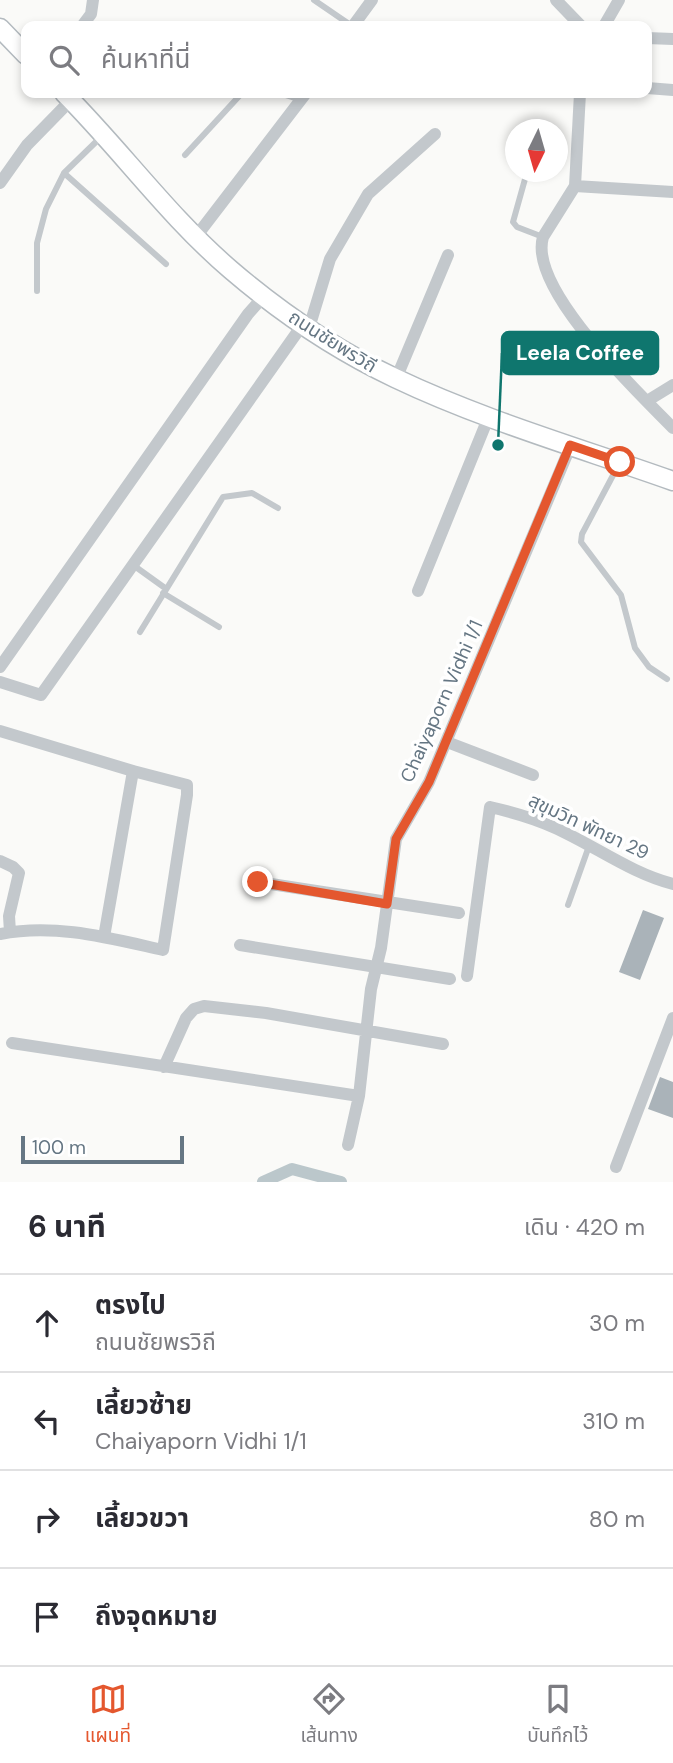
<!DOCTYPE html>
<html lang="th">
<head>
<meta charset="utf-8">
<style>
	:root { --surface:#fff; --page:#f7f7f7; --text:#2b2b33; --muted:#7c7c81; --line:#e1e1e2; --accent:#e4572e }
	body { margin:0; font-family:"DM Sans","Noto Sans Thai",sans-serif; background:var(--page); color:var(--text) }
	.compass { position:absolute; left:505px; top:119px; width:63px; height:63px; border-radius:50%; background:var(--surface); box-shadow:0 4px 10px #0003; rotate:185deg }
	.scale { position:absolute; left:21px; bottom:18px; width:163px; box-sizing:border-box; padding-left:7px; border:4px solid #657683; border-top:0; font-size:19px; line-height:24px; white-space:nowrap; color:#657683; -webkit-text-stroke:5px #fff; paint-order:stroke }
	.stop { position:absolute; width:21px; height:21px; margin:-16px; border:5px solid #e4572e; border-radius:50%; background:#fff }
	.stop.end { background:#e4572e; border-color:#fff; box-shadow:0 2px 7px #0008 }
	.list { margin:0; padding:0; list-style:none }
	h2 { display:flex; justify-content:space-between; align-items:center; height:91px; margin:0; padding:0 28px; font-size:30px }
	h2 small { font-size:23px; font-weight:400; color:var(--muted) }
	.list li { display:grid; grid-template-columns:46px 1fr auto; gap:21px; align-items:center; box-sizing:border-box; height:98px; padding:0 28px; border-top:2px solid var(--line) }
	.list b { display:block; font-size:26px; white-space:nowrap }
	.list p { margin:0; font-size:23px; white-space:nowrap; color:var(--muted) }
	.list em { font-size:23px; font-style:normal; color:var(--muted) }
	.icon { flex:none; width:38px; height:38px; fill:none; stroke:currentColor; stroke-width:2; stroke-linecap:round; stroke-linejoin:round }
	.map { position:relative; flex:none; width:673px; height:1182px; overflow:hidden }
	.search { position:absolute; background:var(--surface); box-shadow:0 4px 10px #0003; left:21px; right:21px; top:21px; height:77px; display:flex; align-items:center; gap:18px; box-sizing:border-box; padding:0 24px; border-radius:14px; color:var(--muted); font-size:26px }
	.sheet { height:483px; background:var(--surface) }
	nav { display:flex; justify-content:space-around; align-items:center; box-sizing:border-box; height:98px; border-top:2px solid var(--line); background:var(--surface); font-size:19px; color:var(--muted) }
	nav a { display:grid; justify-items:center; gap:4px }
	nav .on { color:var(--accent) }
	.map>svg:first-child { display:block }
	.lines { fill:none; stroke-linecap:round; stroke-linejoin:round }
	.canal { stroke:#bbc7cb; stroke-width:12 }
	.building { fill:#aab3b9 }
	.secondary-casing { stroke:#b3babf; stroke-width:21 }
	.lane { stroke:#c3c8cc; stroke-width:6 }
	.street { stroke:#c3c8cc; stroke-width:12 }
	.secondary { stroke:#fff; stroke-width:18 }
	.route { stroke:#e4572e; stroke-width:9 }
	.labels { text-anchor:middle; stroke-width:7; stroke-linejoin:round; paint-order:stroke }
	.street-label { font-size:19px; fill:#657683; stroke:#fff }
	.leader { fill:none; stroke:#0f766e; stroke-width:2.5 }
	.callout-dot { fill:#0f766e; stroke:#fff; stroke-width:2.5 }
	.callout { fill:#0f766e; stroke:#0f766e; stroke-width:2.5 }
	.callout-label { font-size:21px; text-anchor:middle; font-weight:bold; fill:#fff }
</style>
</head>
<body>
<div class="map">
<svg width="673" height="1182" viewBox="0 0 673 1182">
	<rect width="100%" height="100%" fill="#fafaf8"/>
	<g class="lines">
		<path class="canal" d="M263,1182L292,1169L341,1182"/>
	</g>
	<path class="building" d="M643,910L664,918L640,980L619,972Z
		M660,1077L673,1082V1118L648,1109Z"/>
	<g class="lines">
		<g class="secondary-casing">
			<path id="secondary" d="M0,28L26,55
				M64,93C121,150 169,217 231,270C280,312 336,350 395,378C483,420 580,448 673,481"/>
		</g>
		<path class="lane" d="M314,0L352,26
			M279,93L301,100
			M185,155L242,93
			M527,172L513,222L517,227L543,237
			M64,173L166,264
			M37,291V243L46,209L64,173L102,136
			M619,464L582,534L581,542L621,595L635,648L649,667L667,679
			M133,565L165,588
			M163,593L219,627
			M140,632L223,497L252,493L278,508
			M568,905L589,846"/>
		<path class="street" d="M556,0L581,26
			M82,26L91,14L93,0
			M353,26L372,0
			M604,26L619,0
			M647,38L673,39
			M647,88L673,90
			M580,93L575,186L543,237C528,289 638,392 673,428
			M0,183L27,145L71,100
			M575,186L673,192
			M195,238L306,93
			M309,328L330,259L368,194L435,134
			M396,379L448,255
			M647,401L673,385
			M418,591L489,416
			M0,667L248,314L264,296
			M0,682L41,695L303,324
			M0,731L133,771L187,785V795L163,950C109,938 55,923 0,934
			M447,742L533,775
			M0,861L13,867L19,873L9,916L10,932
			M258,882L459,913
			M104,937L133,771
			M240,945L450,979
			M467,976L490,807C512,812 533,818 553,827C594,845 630,873 673,884
			M12,1043L359,1096
			M164,1067L186,1018L194,1009L204,1006L266,1013L443,1044
			M348,1145L359,1096L371,989L381,948L396,839L429,782L571,445
			M616,1167L673,1018"/>
		<use href="#secondary" class="secondary"/>
	</g>
	<g class="lines">
		<path class="route" d="M258,882L387,904L396,839L429,782L570,445L620,462"/>
	</g>
	<g class="labels">
		<g class="street-label">
			<text transform="translate(333 341) rotate(32)" y="7">ถนนชัยพรวิถี</text>
			<text transform="translate(441 701) rotate(-66)" y="7">Chaiyaporn Vidhi 1/1</text>
			<text transform="translate(589 826) rotate(25)" y="7">สุขุมวิท พัทยา 29</text>
		</g>
	</g>
	<path class="leader" d="M498 445L502 353"/>
	<circle class="callout-dot" cx="498" cy="445" r="7"/>
	<rect class="callout" x="502" y="332" width="156" height="42" rx="7"/>
	<g class="callout-label">
		<text x="580" y="360">Leela Coffee</text>
	</g>
</svg>
<svg class="compass" viewBox="-18 -18 36 36"><path d="M0-13l5 13h-10z" fill="#e53935"/><path d="M0 13l5-13h-10z" fill="#7c7c81"/></svg>
<div class="scale">100 m</div>
<div class="stop" style="left:620px;top:462px"></div>
<div class="stop end" style="left:258px;top:882px"></div>
<div class="search"><svg class="icon" aria-label="search" viewBox="0 0 24 24"><circle cx="10" cy="10" r="6"/><path d="M15 15l6 6"/></svg>ค้นหาที่นี่</div>
</div>
<section class="sheet">
<h2>6 นาที<small>เดิน · 420 m</small></h2>
<ul class="list">
<li><svg class="icon" aria-label="ahead" viewBox="0 0 24 24"><path d="M12 20V5M6 11l6-6 6 6"/></svg><div><b>ตรงไป</b><p>ถนนชัยพรวิถี</p></div><em>30 m</em></li>
<li><svg class="icon" aria-label="left" viewBox="0 0 24 24"><path d="M17 20v-9H6M10 6l-5 5 5 5"/></svg><div><b>เลี้ยวซ้าย</b><p>Chaiyaporn Vidhi 1/1</p></div><em>310 m</em></li>
<li><svg class="icon" aria-label="right" viewBox="0 0 24 24"><path d="M7 20v-9h11M14 6l5 5-5 5"/></svg><div><b>เลี้ยวขวา</b></div><em>80 m</em></li>
<li><svg class="icon" aria-label="arrive" viewBox="0 0 24 24"><path d="M6 21V4h12l-3 4 3 4H6"/></svg><div><b>ถึงจุดหมาย</b></div></li>
</ul>
</section>
<nav>
<a class="on"><svg class="icon" aria-label="map" viewBox="0 0 24 24"><path d="M3 6l6-2 6 2 6-2v14l-6 2-6-2-6 2zM9 4v14M15 6v14"/></svg>แผนที่</a>
<a><svg class="icon" aria-label="directions" viewBox="0 0 24 24"><path d="M12 3l9 9-9 9-9-9zM9 14v-3h6M13 9l2 2-2 2"/></svg>เส้นทาง</a>
<a><svg class="icon" aria-label="saved" viewBox="0 0 24 24"><path d="M7 4h10v16l-5-4-5 4z"/></svg>บันทึกไว้</a>
</nav>
</body>
</html>
